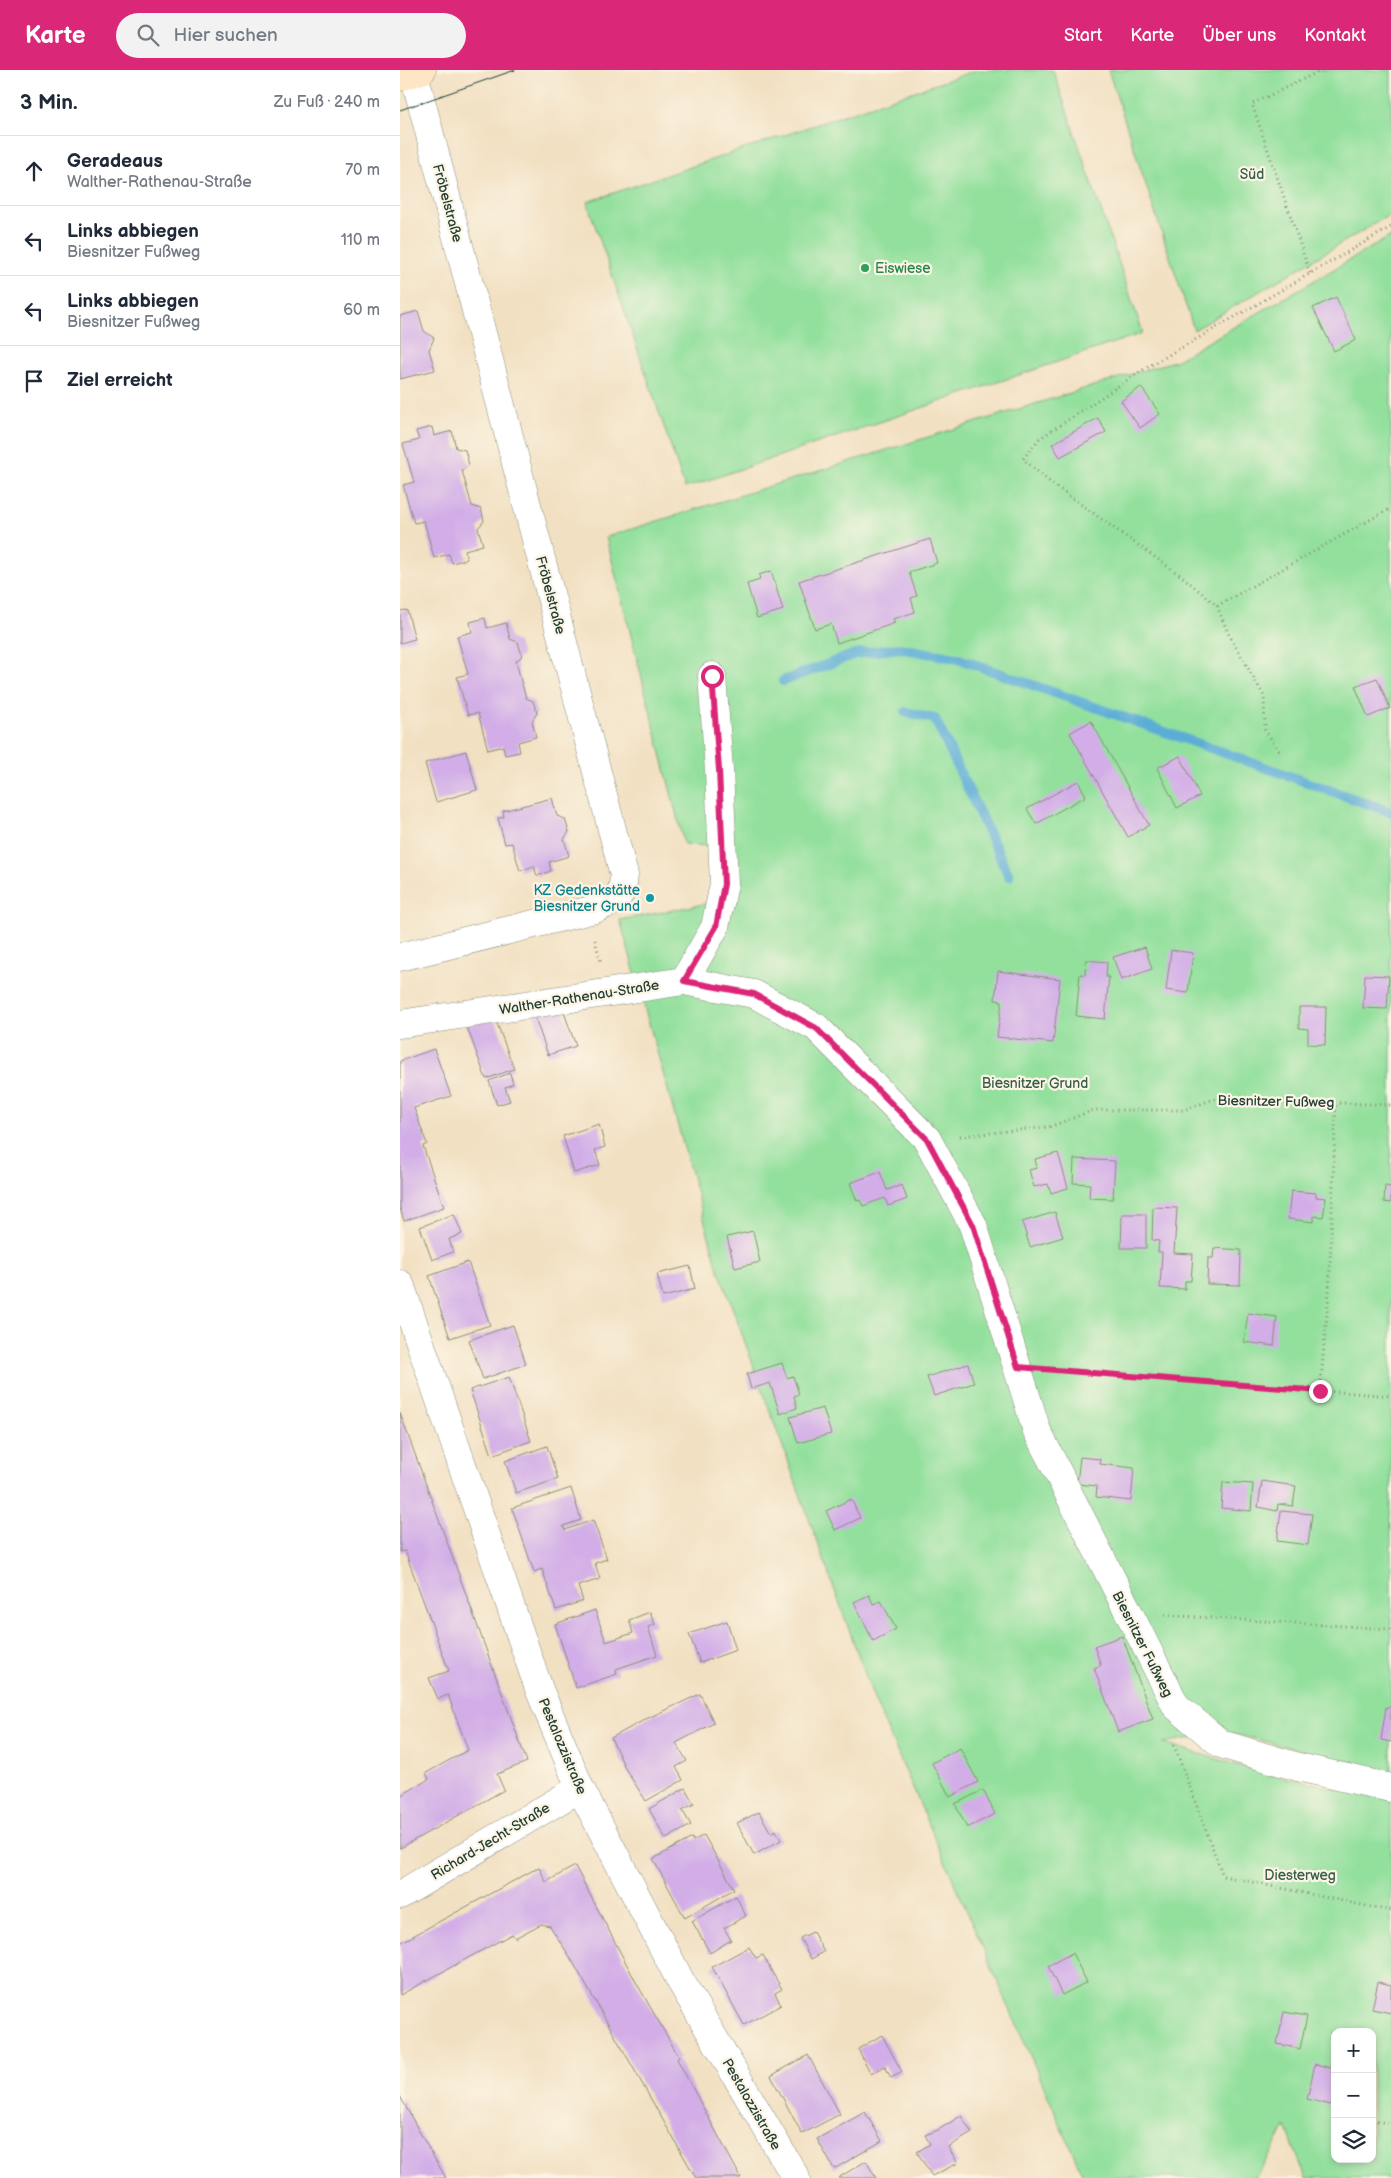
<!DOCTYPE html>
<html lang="de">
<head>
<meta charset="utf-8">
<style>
	:root { --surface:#fff; --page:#f2f2f3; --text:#1f2937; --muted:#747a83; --line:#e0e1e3; --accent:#db2777 }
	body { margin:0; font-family:"Balsamiq Sans",sans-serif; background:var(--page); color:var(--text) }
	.controls { position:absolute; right:15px; bottom:15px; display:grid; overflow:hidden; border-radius:10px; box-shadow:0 2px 8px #0003 }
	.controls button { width:45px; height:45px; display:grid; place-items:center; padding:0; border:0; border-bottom:1px solid var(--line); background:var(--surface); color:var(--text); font:25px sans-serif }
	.stop { position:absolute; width:15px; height:15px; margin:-11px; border:4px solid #db2777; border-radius:50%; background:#fff }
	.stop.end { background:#db2777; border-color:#fff; box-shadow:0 1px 5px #0008 }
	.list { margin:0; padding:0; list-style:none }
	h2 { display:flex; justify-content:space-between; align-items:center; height:65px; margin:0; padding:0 20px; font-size:21px }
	h2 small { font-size:16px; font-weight:400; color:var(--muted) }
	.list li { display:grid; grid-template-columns:32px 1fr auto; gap:15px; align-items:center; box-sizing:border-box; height:70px; padding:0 20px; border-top:1px solid var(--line) }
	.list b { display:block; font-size:19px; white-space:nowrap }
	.list p { margin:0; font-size:16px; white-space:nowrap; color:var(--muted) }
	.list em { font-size:16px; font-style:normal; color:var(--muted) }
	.icon { flex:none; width:28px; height:28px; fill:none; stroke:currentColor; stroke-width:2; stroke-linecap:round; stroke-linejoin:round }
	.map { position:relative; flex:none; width:991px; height:2108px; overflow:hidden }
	header { display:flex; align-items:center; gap:30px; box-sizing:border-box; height:70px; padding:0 25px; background:var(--accent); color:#fff }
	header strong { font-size:24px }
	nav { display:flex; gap:28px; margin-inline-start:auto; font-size:18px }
	.search { width:350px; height:45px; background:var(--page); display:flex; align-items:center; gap:12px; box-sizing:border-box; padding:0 18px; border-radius:28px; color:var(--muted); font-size:19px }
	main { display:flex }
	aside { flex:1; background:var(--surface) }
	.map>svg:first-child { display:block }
	.green { fill:#93e09d; stroke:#598e68; fill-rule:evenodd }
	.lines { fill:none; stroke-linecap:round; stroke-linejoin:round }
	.stream { stroke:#5badd6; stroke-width:10 }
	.building { fill:#d2ade7 }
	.minor-casing { stroke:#888e7b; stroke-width:29 }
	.secondary-casing { stroke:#888e7b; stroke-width:29 }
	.path { stroke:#888e7b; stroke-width:3; stroke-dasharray:1 4; stroke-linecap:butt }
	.minor { stroke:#fff; stroke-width:28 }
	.secondary { stroke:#fee5c5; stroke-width:28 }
	.tram { stroke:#1f3d34; stroke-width:1 }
	.route { stroke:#db2777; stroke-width:6 }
	.leisure-dot { fill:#2e9e5b; stroke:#fcf5e5; stroke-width:2 }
	.culture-dot { fill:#0f9aa8; stroke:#fcf5e5; stroke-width:2 }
	.labels { text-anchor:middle; stroke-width:4.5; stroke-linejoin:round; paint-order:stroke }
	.park-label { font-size:14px; fill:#365e49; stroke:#fcf5e5 }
	.street-label { font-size:14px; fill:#1f3d34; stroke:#fcf5e5 }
	.leisure-label { font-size:14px; fill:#27864d; stroke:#fcf5e5; text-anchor:start }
	.culture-label { font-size:14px; fill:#0d838f; stroke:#fcf5e5; text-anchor:end }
</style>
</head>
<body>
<header>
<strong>Karte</strong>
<div class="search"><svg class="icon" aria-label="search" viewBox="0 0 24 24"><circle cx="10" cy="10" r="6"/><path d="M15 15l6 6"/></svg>Hier suchen</div>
<nav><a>Start</a><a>Karte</a><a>Über uns</a><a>Kontakt</a></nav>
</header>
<main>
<aside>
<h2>3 Min.<small>Zu Fuß · 240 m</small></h2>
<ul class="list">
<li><svg class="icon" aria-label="ahead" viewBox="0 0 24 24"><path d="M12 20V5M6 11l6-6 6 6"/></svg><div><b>Geradeaus</b><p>Walther-Rathenau-Straße</p></div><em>70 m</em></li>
<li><svg class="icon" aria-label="left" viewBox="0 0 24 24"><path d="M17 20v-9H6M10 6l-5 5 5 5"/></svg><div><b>Links abbiegen</b><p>Biesnitzer Fußweg</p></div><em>110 m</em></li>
<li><svg class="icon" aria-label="left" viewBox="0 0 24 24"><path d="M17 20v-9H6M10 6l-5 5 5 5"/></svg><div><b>Links abbiegen</b><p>Biesnitzer Fußweg</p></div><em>60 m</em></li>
<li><svg class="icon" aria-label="arrive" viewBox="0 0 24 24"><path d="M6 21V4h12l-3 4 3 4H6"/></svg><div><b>Ziel erreicht</b></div></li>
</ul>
</aside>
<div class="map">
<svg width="991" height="2108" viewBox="0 0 991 2108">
	<rect width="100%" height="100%" fill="#fcf5e5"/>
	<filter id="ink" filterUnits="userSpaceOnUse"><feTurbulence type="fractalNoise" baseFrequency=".02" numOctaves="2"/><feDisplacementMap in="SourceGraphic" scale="10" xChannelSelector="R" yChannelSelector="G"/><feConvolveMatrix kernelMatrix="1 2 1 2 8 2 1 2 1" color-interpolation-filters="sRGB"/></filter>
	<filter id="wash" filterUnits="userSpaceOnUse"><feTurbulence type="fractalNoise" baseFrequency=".0096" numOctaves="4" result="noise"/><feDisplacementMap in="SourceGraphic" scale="20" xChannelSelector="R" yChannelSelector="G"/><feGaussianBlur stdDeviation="1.12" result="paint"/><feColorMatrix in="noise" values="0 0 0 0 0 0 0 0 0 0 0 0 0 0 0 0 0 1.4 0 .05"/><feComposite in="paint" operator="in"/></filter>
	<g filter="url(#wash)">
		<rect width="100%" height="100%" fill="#f2e0c2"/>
		<path class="green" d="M577,0H653L743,263L285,418L187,132Z
			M708,0H991V144L794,260Z
			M991,166V1702L826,1662L763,1673L871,1705L991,1729V2108H906L886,2057L855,2108H684L476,1634L317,1195L220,850L330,829L327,778L284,774L206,467L777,290ZM935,1962H972V2089H935Z"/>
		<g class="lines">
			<path class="stream" d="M383,611L455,584L499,578L556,588L991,742
				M506,642L535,649L609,806"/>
		</g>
		<g id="blocks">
			<path class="building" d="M936,227L956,270L934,281L913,238Z
				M18,241L24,261L34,268L29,280L35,300L0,309V246Z
				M741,317L760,344L740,358L721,331Z
				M698,348L706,362L660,387L652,374Z
				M32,357L34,366L52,361L56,378L65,380L69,395L62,401L72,436L81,439L84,451L78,458L83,475L65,480L67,489L52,493L49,484L34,488L24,451L14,453L3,415L14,412L3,374L19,370L16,361Z
				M530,469L537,493L509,502L517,526L511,528L515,542L493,549L495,553L437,573L431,554L415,559L399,511Z
				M371,501L383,540L357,548L347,514L360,510L359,505Z
				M7,540L15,569L0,573V541Z
				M85,548L87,558L106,553L110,569L118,572L122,586L116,591L121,611L126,628L133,631L137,643L132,651L136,667L118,672L120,682L105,685L103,676L88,680L78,643L68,645L57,607L68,604L57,566L72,562L70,552Z
				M977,608L990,638L968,647L955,616Z
				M691,651L749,755L728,767L670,663Z
				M66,681L77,720L36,732L25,693Z
				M780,686L800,726L777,738L757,698Z
				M678,711L686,726L636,754L627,739Z
				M152,728L157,746L165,749L169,762L164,769L169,786L149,792L151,801L137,806L134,796L120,801L112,773L105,774L98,748L104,747L103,741Z
				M745,877L752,899L721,910L713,887Z
				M771,880L793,883L788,923L766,920Z
				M686,890L707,892L706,907H709L705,949L676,946L680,904L685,905Z
				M598,901L660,909L653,973L597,967L602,931L595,930Z
				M965,905L989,906L987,939L963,938Z
				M162,937L176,976L148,985L133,942Z
				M899,937H926L925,975L908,974V959L899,958Z
				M95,948L114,999L86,1009L66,954Z
				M34,979L51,1026L14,1038L27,1074L23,1076L44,1137L4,1151L0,1138V991Z
				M110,1003L113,1014L105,1017L110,1031L97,1035L89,1011Z
				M199,1054L205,1077L195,1080L200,1095L174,1103L163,1066Z
				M658,1083L668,1118L651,1123L648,1114L634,1117L629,1100L637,1098L635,1089Z
				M674,1089L715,1091L713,1129L689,1128L690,1114L673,1113Z
				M480,1102L487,1120L502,1115L507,1129L488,1136L485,1128L463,1136L460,1130L457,1131L450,1113Z
				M985,1116L991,1117V1133L984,1132Z
				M891,1121L916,1123V1127L926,1128L923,1147L914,1146V1152L888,1149Z
				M753,1137L777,1138L774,1183L793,1184L791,1211H785V1219L760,1218L762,1182H758L759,1171L752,1170Z
				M655,1142L663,1167L630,1177L622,1152Z
				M54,1144L62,1164L49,1169L53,1182L32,1190L20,1157Z
				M722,1144H746V1178H721Z
				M353,1161L360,1192L335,1198L327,1167Z
				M814,1178L841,1180L840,1215L807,1214L808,1188H813Z
				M68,1192L90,1255L50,1268L29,1206Z
				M290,1196L295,1219L263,1227L257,1204Z
				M848,1243L877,1247L874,1276L844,1272Z
				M113,1255L126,1294L83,1309L69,1270Z
				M382,1293L387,1308L393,1306L399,1324L394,1326L397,1338L380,1344L370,1313L351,1319L347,1304Z
				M568,1294L574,1313L534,1326L527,1307Z
				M109,1307L131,1371L92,1385L70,1320Z
				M423,1338L431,1364L398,1373L390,1347Z
				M0,1343L127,1692L97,1704L104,1720L0,1778V1726L29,1709L26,1703L68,1680L48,1625L38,1629L29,1608L49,1601L5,1481L0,1482Z
				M147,1376L158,1409L116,1423L105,1391Z
				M680,1387L700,1389V1394L734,1398L731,1431L696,1427L697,1416L677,1414Z
				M862,1411L896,1416L893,1436L878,1434L877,1441L858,1437Z
				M823,1412L853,1414L851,1441L821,1438Z
				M171,1418L181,1450L163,1456L165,1460L193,1450L207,1489L195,1493L200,1509L178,1516L183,1531L156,1540L142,1499L134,1502L112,1438Z
				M451,1429L460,1448L435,1460L426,1441Z
				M881,1441L912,1444L908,1475L877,1471Z
				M469,1525L473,1534L481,1531L496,1559L473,1571L454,1532Z
				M195,1540L206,1572L233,1563L229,1550L250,1542L255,1555L248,1557L257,1585L216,1599L217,1604L176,1618L155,1554Z
				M327,1551L336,1580L300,1593L289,1564Z
				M722,1566L753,1649L718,1662L694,1598L701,1595L694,1576Z
				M300,1624L314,1653L276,1673L287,1691L276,1697L283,1710L246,1731L226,1700L211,1668L248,1648Z
				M986,1637H991V1672L981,1670Z
				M560,1678L578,1712L550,1727L532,1693Z
				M285,1718L294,1734L282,1740L291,1755L266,1769L249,1739Z
				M583,1720L595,1744L567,1758L555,1734Z
				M359,1742L371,1763L376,1760L381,1770L354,1785L337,1753Z
				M304,1765L334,1819L285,1848L253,1789L292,1768L293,1771Z
				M175,1796L237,1914L279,1987L277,1989L341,2108H296L170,1887L150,1856L141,1854L115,1868L112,1864L0,1925V1873L139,1797L146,1812Z
				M336,1826L346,1846L324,1858L331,1870L310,1883L292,1851Z
				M413,1862L424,1882L411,1889L400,1868Z
				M349,1877L356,1888L363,1885L372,1902L382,1919L375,1923L381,1935L344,1955L312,1897Z
				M672,1883L687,1912L662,1925L648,1896Z
				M978,1912L991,1915V1943L972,1939Z
				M884,1942L907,1946L900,1979L877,1974Z
				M482,1965L502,2002L491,2008L485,1996L471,2004L458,1979Z
				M408,1985L440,2044L402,2064L371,2006Z
				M915,1994L935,1999V2036L907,2029Z
				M0,2026L26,2074L46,2108H0Z
				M465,2042L482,2071L434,2099L417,2069Z
				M561,2046L572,2063L548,2077L558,2093L532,2106L517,2082L530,2074L525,2065L538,2060Z
				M466,2091L476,2108H438Z"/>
		</g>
	</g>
	<g filter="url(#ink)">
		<use href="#blocks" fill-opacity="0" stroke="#888e7b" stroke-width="1"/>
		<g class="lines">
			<g class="minor-casing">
				<path id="minor" d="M0,887L195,839C216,830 223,828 224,805L13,0
					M284,911L315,857L324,814L319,700L312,606
					M0,954L284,911L354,924L416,957L527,1069L573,1155L637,1361L776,1636L821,1674L898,1697L991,1718
					M0,1214L139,1619L180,1718L280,1910L396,2108
					M0,1825L180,1718"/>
			</g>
			<g class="secondary-casing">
				<path id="secondary" d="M0,7L22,0"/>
			</g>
			<path class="path" d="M910,203L852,34L922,0
				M817,536L991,438
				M879,681L865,660L864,626L828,563L817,536L784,508L651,413L623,389L639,369L741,301L991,157
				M195,870L201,893
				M560,1066L649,1057L694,1040H784L817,1028L991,1035
				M648,1299L991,1326
				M920,1321L929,1222L936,1033
				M765,1545L991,1559
				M774,1675L823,1806L991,1841
				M972,2050L991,2054"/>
			<use href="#minor" class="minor"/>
			<use href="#secondary" class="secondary"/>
			<path class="tram" d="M0,40L115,0"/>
		</g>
	</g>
	<g class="lines" filter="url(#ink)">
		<path class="route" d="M312,606L319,700L324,814L316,857L284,911L354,924L416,958L527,1069L573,1155L618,1297L920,1321"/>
	</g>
	<circle class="leisure-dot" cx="465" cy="198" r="5"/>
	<circle class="culture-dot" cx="250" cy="828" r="5"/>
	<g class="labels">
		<g class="park-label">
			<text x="852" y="109">Süd</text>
			<text x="635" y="1018">Biesnitzer Grund</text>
			<text x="900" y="1810">Diesterweg</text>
		</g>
		<g class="street-label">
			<text transform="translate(48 133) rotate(75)" y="5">Fröbelstraße</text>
			<text transform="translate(151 525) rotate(75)" y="5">Fröbelstraße</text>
			<text transform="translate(179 927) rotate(-9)" y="5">Walther-Rathenau-Straße</text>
			<text transform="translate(876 1031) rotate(1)" y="5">Biesnitzer Fußweg</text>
			<text transform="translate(743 1574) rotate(63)" y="5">Biesnitzer Fußweg</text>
			<text transform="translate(163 1676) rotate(67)" y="5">Pestalozzistraße</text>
			<text transform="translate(90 1771) rotate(-31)" y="5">Richard-Jecht-Straße</text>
			<text transform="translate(352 2034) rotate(60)" y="5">Pestalozzistraße</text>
		</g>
		<g class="leisure-label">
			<text x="475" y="203">Eiswiese</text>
		</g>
		<g class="culture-label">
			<text x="240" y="825">KZ Gedenkstätte<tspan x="240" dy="16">Biesnitzer Grund</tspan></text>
		</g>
	</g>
</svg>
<div class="controls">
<button>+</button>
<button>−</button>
<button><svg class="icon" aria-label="layers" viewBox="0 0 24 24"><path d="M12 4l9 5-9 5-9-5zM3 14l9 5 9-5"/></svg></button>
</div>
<div class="stop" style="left:312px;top:606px"></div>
<div class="stop end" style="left:920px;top:1321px"></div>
</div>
</main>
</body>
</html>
